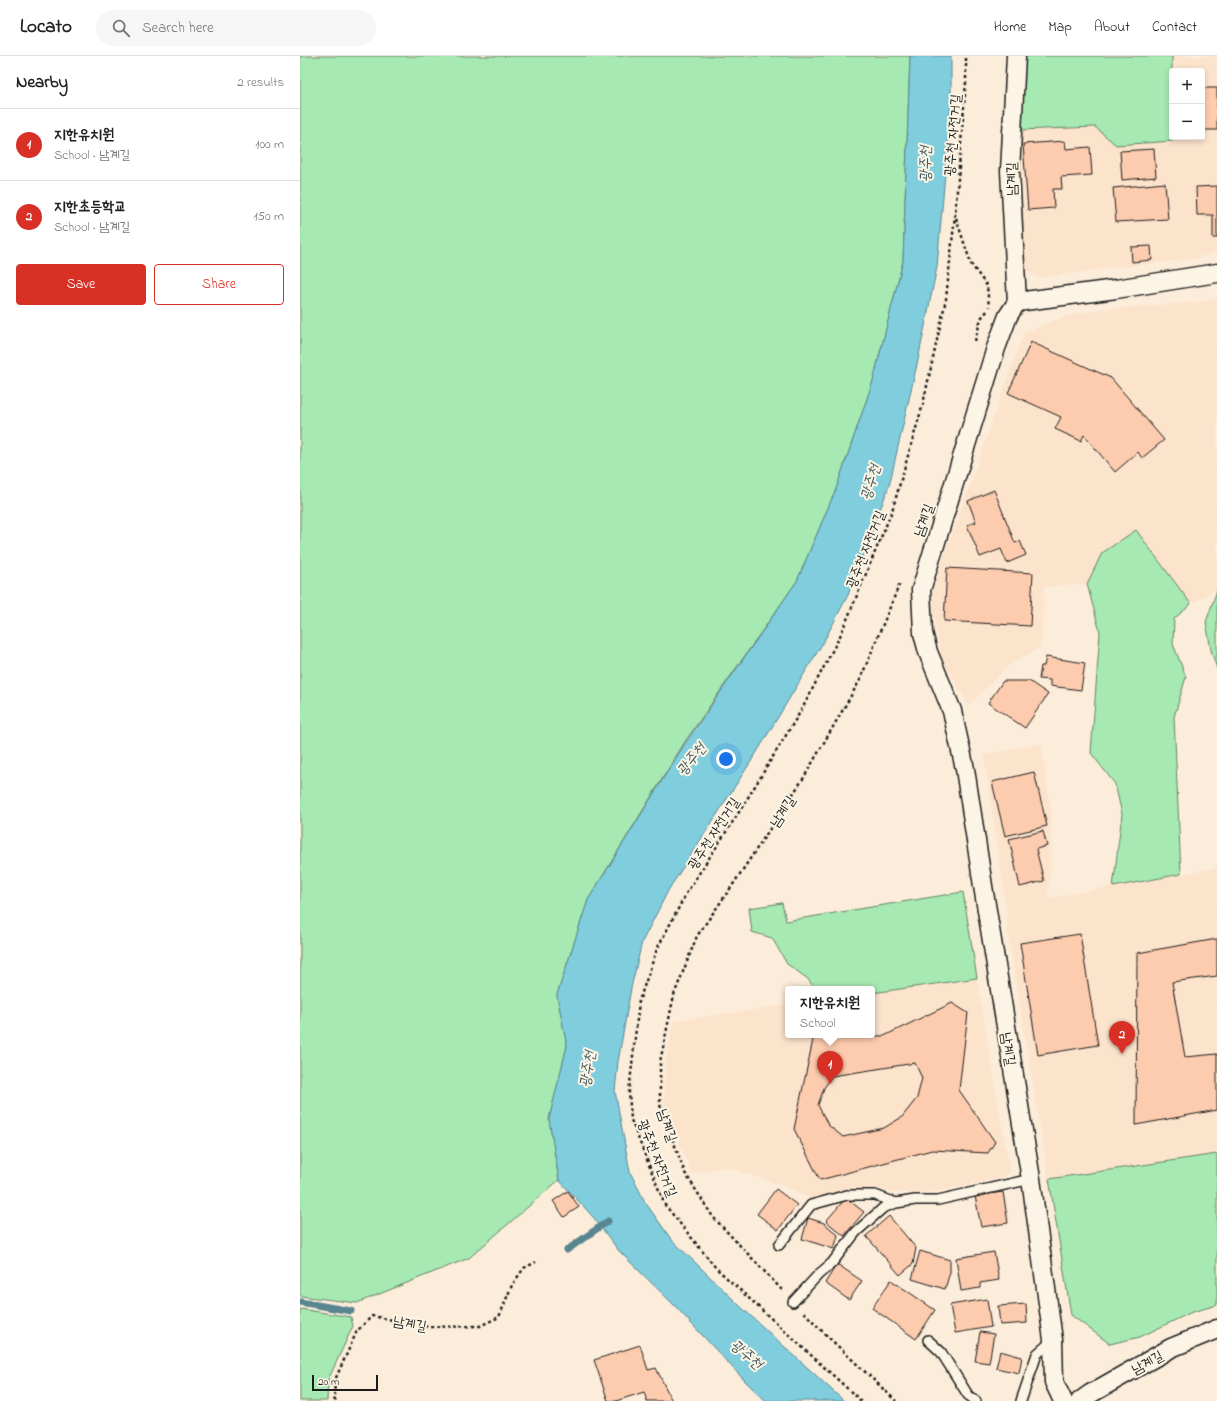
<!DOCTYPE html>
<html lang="en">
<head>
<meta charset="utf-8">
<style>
	:root { --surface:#fff; --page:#f6f6f6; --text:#222; --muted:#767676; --line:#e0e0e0; --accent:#d93025 }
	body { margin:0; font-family:"Indie Flower","Poor Story",sans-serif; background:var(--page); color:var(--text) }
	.controls { position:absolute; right:12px; top:12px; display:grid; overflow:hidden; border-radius:4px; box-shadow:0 2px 6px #0003 }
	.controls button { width:36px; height:36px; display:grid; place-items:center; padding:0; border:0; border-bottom:1px solid var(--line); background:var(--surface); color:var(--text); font:20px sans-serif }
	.scale { position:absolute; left:12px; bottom:10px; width:66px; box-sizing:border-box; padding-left:4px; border:2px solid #1c1c1c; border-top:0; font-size:11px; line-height:14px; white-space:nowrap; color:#1c1c1c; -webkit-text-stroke:3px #fcf5e5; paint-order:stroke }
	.you { position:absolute; left:426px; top:703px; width:14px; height:14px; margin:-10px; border:3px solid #fff; border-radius:50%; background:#1a73e8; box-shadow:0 0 0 6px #1a73e833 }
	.badge { display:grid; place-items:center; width:26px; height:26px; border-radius:50%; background:var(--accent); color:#fff; font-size:13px; font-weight:700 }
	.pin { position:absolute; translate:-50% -33px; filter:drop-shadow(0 1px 2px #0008) }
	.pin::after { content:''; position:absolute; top:21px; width:14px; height:12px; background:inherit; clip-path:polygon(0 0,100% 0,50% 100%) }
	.popup { position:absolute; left:485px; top:930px; width:90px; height:52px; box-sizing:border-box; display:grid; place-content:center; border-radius:4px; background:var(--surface); filter:drop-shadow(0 1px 3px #0005); font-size:13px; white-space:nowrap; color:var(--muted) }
	.popup b { font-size:15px; color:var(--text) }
	.popup::after { content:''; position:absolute; left:50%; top:100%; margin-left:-8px; border:8px solid transparent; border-top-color:var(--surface) }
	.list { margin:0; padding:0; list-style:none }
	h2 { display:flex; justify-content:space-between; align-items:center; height:52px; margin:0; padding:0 16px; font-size:17px }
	h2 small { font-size:13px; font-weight:400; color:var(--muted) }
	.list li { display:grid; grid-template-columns:26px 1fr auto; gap:12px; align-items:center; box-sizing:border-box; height:72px; padding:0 16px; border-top:1px solid var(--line) }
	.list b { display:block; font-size:15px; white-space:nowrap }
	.list p { margin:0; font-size:13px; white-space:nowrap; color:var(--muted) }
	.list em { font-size:13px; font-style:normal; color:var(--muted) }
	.actions { display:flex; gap:8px; padding:12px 16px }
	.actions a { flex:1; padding:9px 0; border:1px solid var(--accent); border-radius:4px; text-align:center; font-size:14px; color:var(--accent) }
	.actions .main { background:var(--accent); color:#fff }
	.icon { flex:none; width:22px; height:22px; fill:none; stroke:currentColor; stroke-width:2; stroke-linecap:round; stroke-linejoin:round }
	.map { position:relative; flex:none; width:917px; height:1345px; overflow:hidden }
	header { display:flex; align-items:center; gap:24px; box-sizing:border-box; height:56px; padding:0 20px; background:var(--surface); border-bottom:1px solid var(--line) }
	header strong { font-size:19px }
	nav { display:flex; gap:22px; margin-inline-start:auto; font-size:14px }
	.search { width:280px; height:36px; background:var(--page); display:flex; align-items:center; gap:10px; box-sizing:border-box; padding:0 14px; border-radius:22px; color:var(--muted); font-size:15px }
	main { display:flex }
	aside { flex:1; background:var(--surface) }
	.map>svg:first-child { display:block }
	.built { fill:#fce3cc }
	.green { fill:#a7e9b2; stroke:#628267 }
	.water { fill:#80cdde; stroke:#588690 }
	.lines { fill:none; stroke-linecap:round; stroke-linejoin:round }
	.stream { stroke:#588690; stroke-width:7 }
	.building { fill:#fdcbad; stroke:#1c1c1c; fill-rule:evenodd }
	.lane-casing { stroke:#1c1c1c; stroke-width:12 }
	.street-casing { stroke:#1c1c1c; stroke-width:21 }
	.path { stroke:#1c1c1c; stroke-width:2.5; stroke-dasharray:3 3; stroke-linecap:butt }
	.lane { stroke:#fcf5e5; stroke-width:9 }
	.street { stroke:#fcf5e5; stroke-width:18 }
	.labels { text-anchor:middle; stroke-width:4; stroke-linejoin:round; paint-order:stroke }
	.street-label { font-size:14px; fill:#1c1c1c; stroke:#fcf5e5 }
	.water-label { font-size:15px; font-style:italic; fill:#3f5a60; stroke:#fcf5e5 }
</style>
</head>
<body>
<header>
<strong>Locato</strong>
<div class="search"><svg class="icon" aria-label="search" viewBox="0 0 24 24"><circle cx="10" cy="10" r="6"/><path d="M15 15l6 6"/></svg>Search here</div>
<nav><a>Home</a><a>Map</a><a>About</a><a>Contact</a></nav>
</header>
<main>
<aside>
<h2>Nearby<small>2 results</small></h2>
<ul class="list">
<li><span class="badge">1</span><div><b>지한유치원</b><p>School · 남계길</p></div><em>100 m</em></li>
<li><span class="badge">2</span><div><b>지한초등학교</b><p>School · 남계길</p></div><em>150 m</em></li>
</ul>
<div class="actions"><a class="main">Save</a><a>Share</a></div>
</aside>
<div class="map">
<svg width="917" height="1345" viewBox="0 0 917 1345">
	<rect width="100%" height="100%" fill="#fcedda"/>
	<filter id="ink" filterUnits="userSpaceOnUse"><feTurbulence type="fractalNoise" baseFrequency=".025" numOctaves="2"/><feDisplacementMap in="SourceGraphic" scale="8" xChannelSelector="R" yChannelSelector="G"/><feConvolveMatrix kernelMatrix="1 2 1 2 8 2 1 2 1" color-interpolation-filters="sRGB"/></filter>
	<g filter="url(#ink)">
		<path class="built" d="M872,0H917V196L893,203L810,212L737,222L725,213L720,74L795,71L816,89L873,84V81H902V15H872Z
			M917,242V533L891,548L836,474L802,497L787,528L744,531L741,591L710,608L669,649L642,604L630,541L724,276L767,260L802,253L902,246Z
			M741,687L751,755V809L748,842L917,812V1249L892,1256L840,1281L810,1288L771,1259L707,872L706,850L684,699Z
			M677,922L710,1116L704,1121L630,1137L582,1136L557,1134L536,1136L514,1145L485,1130L425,1111L392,1118L364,1049L365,1008L374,965L488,949V979H572V937Z"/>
		<path class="green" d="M0,0H610L603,205L573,325L536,433L497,525L386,684L288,844L257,939L267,990L249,1063L259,1124L169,1202L57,1247L0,1240Z
			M725,0H872V81H873V85L816,89L795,71L720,74Z
			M836,474L891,548L874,563L873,588L886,621L874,661L881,818L813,831L822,758L815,728L791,697L800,576L787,528L802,497Z
			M917,534V613L911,594L906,566Z
			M663,836L677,922L572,937V933H515L508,923L487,908L472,882L452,876L449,852L482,847L486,865Z
			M917,1098V1249L892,1256L840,1281L810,1288L771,1259L749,1123Z
			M0,1253L51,1261L53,1270L28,1324L27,1345H0Z"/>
		<path class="water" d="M610,0H651V47L637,211L618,304L589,430L548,539L524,585L457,696L369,833L342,886L331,932L318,1006L315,1035L330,1116L345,1146L371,1183L440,1250L544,1345H466L445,1325L375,1250L319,1195L294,1162L259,1124L249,1063L267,990L257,939L288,844L384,689L497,525L536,433L573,325L603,205Z"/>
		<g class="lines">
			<path class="stream" d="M267,1194L308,1165
				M0,1246L51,1255"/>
		</g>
		<path class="building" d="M902,32H917V74H902Z
			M765,85L766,93L790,91L792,119L761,121L762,133H753L754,152L728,154L723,88Z
			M854,93L856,121L822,124L820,95Z
			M865,127L868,163L816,166L813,132Z
			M917,130V182H913V159H897L896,131Z
			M851,190L852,204L832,206L831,191Z
			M731,286L811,322L864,384L842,402L838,396L815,416L784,379L781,385L755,373L761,361L708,337Z
			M694,434L715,487L720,485L726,499L707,507L701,493L680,501L667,469L676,466L668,445Z
			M647,512L733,517L730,570L644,565Z
			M746,601L785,607L781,634L750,630V624L739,623L741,610H744Z
			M703,625H729L748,638L725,672L688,647Z
			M734,716L747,770L705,780L692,726Z
			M743,775L747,790L736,793L744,825L720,831L709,783Z
			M780,878L798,989L738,999L720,887Z
			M917,883V920L872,926L885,1001L917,998V1054L836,1069L837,897Z
			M652,947L668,957L659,1034L695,1086L688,1097L632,1094L520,1124L494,1073L514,979L584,980ZM615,1007L622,1022L617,1042L602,1061L584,1072L543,1081L528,1069L518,1049L524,1032L532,1020Z
			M476,1133L497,1149L478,1174L457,1158Z
			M268,1135L279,1151L264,1161L253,1145Z
			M703,1136L708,1167L681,1171L675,1140Z
			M546,1142L564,1156L544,1180L526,1165Z
			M589,1160L616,1192L613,1208L600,1219L566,1180Z
			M508,1162L524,1167L538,1179L534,1193L502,1183Z
			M620,1195L650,1204V1216L645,1233L612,1223Z
			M694,1196L699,1224L680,1227V1232L661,1235L656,1202Z
			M537,1208L562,1225L549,1244L525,1227Z
			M591,1224L635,1254L616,1283L572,1252Z
			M687,1243L691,1271L655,1277L650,1249Z
			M726,1248L727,1267L700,1269L698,1250Z
			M680,1276L694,1278L689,1307L675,1305Z
			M340,1289L348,1314L356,1312L372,1345H347L344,1336L316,1345H308L294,1304Z
			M700,1295L722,1301L719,1317L696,1312Z"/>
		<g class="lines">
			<g class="lane-casing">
				<path id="lane" d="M479,1189L511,1149L547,1139H575L596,1147
					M493,1246L519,1218L532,1207L556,1176L583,1152L596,1147L615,1144H638L731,1123
					M628,1284L641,1296L668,1339L676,1345
					M721,1345L737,1298L753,1284"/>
			</g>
			<g class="street-casing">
				<path id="street" d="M716,0L710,115L717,246L708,260L696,292L621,534L623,577L628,596L652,655L665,713L683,830L731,1123L753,1284L754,1326L763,1345
					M717,246L816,233L917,217
					M780,1345L790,1338L871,1292L917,1273"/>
			</g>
			<path class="path" d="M656,162L671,208L687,230L689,251
				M675,285L681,262L688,254
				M482,1234L413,1161L385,1117L360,1049V1006L374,939L397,880L434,827L503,723L560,624L600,527
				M504,1256L525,1278L596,1345
				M36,1345L34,1343L35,1324L57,1275L72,1260L129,1271L180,1270L199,1261L212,1229L224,1212L236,1206
				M561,1345L416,1212L365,1149L331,1064L329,1036L339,945L357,893L387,836L441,753L502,653L541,578L592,455L623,348L646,243L655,159L666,26V0"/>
			<use href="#lane" class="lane"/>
			<use href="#street" class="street"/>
		</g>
	</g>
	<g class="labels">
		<g class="street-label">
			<text transform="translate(652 79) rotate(-85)" y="5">광주천 자전거길</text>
			<text transform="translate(711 123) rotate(-91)" y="5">남계길</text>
			<text transform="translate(623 464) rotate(-70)" y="5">남계길</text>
			<text transform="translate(565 493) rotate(-68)" y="5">광주천 자전거길</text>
			<text transform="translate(482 755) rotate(-57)" y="5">남계길</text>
			<text transform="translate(413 777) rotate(-57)" y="5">광주천 자전거길</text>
			<text transform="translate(709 993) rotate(81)" y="5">남계길</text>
			<text transform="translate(368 1069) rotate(71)" y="5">남계길</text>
			<text transform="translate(358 1102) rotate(68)" y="5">광주천 자전거길</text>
			<text transform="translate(110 1267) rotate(10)" y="5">남계길</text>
			<text transform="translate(847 1306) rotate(-29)" y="5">남계길</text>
		</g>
		<g class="water-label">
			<text transform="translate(625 108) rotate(-89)" y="5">광주천</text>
			<text transform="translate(570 426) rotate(-73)" y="5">광주천</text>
			<text transform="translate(391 703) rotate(-51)" y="5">광주천</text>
			<text transform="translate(287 1013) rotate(-81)" y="5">광주천</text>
			<text transform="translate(447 1298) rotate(41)" y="5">광주천</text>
		</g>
	</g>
</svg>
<div class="controls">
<button>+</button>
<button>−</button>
</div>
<div class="scale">20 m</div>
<div class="you"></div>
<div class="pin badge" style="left:530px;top:1028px">1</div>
<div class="popup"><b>지한유치원</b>School</div>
<div class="pin badge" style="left:822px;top:998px">2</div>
</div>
</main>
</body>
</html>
